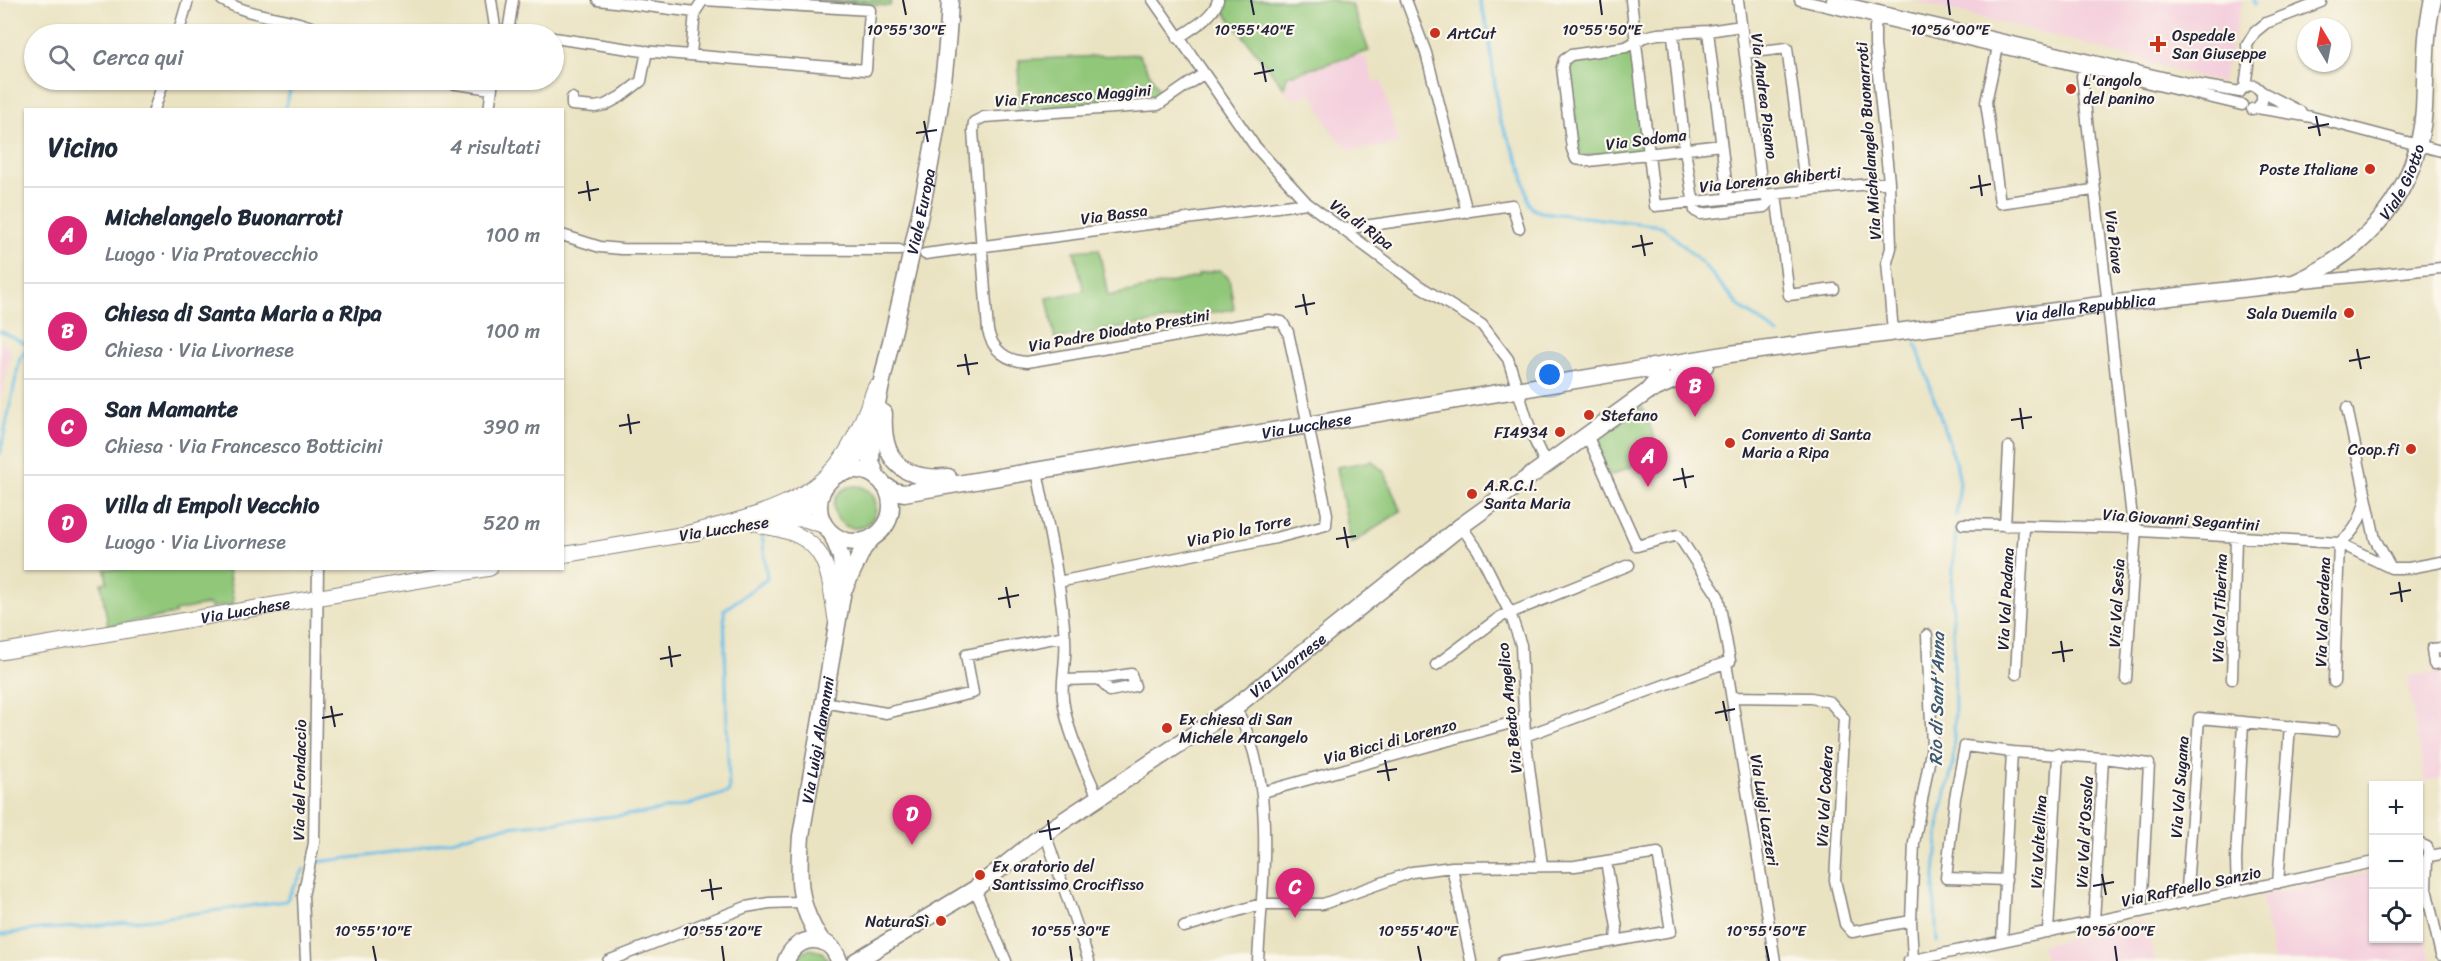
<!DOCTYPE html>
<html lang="it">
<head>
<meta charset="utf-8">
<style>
	:root { --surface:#fff; --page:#f2f2f3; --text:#1f2937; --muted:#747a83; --line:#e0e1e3; --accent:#db2777 }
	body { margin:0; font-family:Sriracha,sans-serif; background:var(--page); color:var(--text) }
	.controls { position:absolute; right:18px; bottom:18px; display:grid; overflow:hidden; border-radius:0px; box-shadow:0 2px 4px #0004 }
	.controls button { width:54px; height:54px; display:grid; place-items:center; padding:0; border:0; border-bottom:2px solid var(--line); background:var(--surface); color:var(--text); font:30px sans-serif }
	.compass { position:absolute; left:2297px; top:18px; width:54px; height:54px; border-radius:50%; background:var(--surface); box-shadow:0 2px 4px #0004; rotate:350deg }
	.you { position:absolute; left:1550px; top:375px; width:21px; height:21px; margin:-15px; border:4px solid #fff; border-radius:50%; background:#1a73e8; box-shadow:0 0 0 9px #1a73e833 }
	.badge { display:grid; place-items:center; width:39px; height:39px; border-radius:50%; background:var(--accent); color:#fff; font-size:20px; font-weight:700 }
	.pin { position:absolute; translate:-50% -50px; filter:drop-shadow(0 2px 3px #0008) }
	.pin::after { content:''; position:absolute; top:32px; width:21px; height:18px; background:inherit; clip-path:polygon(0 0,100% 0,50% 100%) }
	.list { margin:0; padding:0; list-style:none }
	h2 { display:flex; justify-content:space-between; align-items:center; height:78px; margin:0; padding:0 24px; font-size:26px }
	h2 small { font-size:20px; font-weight:400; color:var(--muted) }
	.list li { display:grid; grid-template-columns:39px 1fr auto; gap:18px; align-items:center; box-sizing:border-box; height:96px; padding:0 24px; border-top:2px solid var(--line) }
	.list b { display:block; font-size:22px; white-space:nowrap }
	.list p { margin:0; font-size:20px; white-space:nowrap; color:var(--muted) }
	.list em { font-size:20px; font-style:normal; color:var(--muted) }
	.icon { flex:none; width:33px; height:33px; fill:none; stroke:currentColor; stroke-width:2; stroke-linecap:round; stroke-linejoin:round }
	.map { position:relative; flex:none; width:2441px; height:961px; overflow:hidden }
	.search { position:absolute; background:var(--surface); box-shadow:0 2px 4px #0004; left:24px; top:24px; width:540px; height:66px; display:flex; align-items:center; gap:15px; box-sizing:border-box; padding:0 21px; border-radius:33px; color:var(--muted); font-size:22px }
	.panel { position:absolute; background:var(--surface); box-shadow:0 2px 4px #0004; left:24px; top:108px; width:540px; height:462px; border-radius:0px }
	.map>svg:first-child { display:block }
	.built { fill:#f4cfdd }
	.green { fill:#91c779; stroke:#5a745a; stroke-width:1.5 }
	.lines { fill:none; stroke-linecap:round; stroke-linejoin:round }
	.stream { stroke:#6abfe7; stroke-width:3 }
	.street-casing { stroke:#86827e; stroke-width:13 }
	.secondary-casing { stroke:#86827e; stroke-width:17 }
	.primary-casing { stroke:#86827e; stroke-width:19 }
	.street { stroke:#fff; stroke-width:10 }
	.secondary { stroke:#fff; stroke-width:15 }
	.primary { stroke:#fff; stroke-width:16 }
	.ticks { fill:none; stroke:#22223b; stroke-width:2 }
	.poi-dot { fill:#c8321e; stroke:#fbf7ec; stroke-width:2 }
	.labels { text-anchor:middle; stroke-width:4.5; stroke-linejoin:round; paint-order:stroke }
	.poi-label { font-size:16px; fill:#22223b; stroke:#fbf7ec; text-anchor:start }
	.street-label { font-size:16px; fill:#22223b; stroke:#fbf7ec }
	.water-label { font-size:18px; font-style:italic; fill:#3b5977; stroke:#fbf7ec }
	.ticks-label { font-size:15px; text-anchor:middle; fill:#22223b; stroke:#fbf7ec; stroke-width:4.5; stroke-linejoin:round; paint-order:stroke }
</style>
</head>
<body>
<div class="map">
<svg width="2441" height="961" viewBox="0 0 2441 961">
	<rect width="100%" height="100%" fill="#fbf7ec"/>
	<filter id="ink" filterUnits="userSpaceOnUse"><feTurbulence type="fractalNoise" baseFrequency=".0167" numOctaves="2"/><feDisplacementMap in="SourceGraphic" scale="12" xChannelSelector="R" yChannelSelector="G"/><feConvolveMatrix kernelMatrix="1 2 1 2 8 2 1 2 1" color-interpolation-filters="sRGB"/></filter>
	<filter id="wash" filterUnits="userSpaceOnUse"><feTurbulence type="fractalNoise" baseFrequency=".008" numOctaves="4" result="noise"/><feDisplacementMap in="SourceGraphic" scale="24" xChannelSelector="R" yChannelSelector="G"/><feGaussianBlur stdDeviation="1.35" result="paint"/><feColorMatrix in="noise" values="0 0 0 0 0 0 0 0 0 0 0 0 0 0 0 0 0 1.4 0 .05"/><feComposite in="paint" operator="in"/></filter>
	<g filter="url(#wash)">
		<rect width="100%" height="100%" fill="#eae3c2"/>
		<path class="built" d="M1911,0H2242V3L2222,83L2066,39Z
			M1361,55L1362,58L1366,57L1374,83L1381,80L1399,144L1350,151L1330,129L1312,93L1293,99L1285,91L1289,77Z
			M0,339L11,351L0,404Z
			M2441,672V778L2425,781L2407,676Z
			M2373,872L2374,938H2418L2419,905L2431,961H2274L2261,895Z
			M2144,921L2155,961H2046L2041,945Z"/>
		<path class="green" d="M800,0H891L890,6Z
			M1225,0H1333L1352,5L1369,51L1287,76L1284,88L1223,10Z
			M1633,50L1643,151L1580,156L1569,59Z
			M1139,54L1161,94L1154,102L1018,109L1019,60Z
			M1099,249L1108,296L1198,277V274L1219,270L1229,278L1234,309L1055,339L1047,298L1084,291L1074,251Z
			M1642,407L1661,453L1610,476L1593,441Z
			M1372,461L1385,473L1401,511L1351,544L1337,467Z
			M834 507a21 21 0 1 1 42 0a21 21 0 1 1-42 0Z
			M105,569H228L234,604L211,608L210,604L175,611V614L108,626L101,583L107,582Z
			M810,949L822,952L829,961H796L800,954Z"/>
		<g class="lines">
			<path class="stream" d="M1480,0L1488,29L1499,119L1520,163L1529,204L1533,209L1541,212L1662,226L1704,265L1739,306L1778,334
				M2254,0L2255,5
				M285,110L290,90
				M0,331L26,344
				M1916,344L1957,467L1960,483L1956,516
				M0,454L20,358L26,350
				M317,862L407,851L499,828L644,813L686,805L729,792L724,610L767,579L762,532
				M0,935L39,929L84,927L160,918L286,901L304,869
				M1937,942L1934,887L1940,816L1953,765L1955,706L1952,584L1956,527"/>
		</g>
	</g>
	<g filter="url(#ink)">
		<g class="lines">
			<g class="street-casing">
				<path id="street" d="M222,0C253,19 296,16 326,34
					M491,0L496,34
					M598,0L615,2
					M616,0L615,2L695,12
					M1153,0L1254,145L1307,203L1418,285L1482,325L1508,359L1532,435L1546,465
					M1406,0L1426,53L1467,212
					M1631,0L1655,206L1889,182
					M1738,0L1763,195
					M1800,0L2242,105
					M1832,0L2188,83L2240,92
					M1877,19L1875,27V45L1889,182L1891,248L1887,262L1893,332
					M502,31L527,34
					M1708,31L1728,199
					M508,32L513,0
					M178,34L188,0
					M1673,35L1685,150L1695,211L1701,214L1764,207L1776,194
					M554,38L643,51L866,70L870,10L703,0L695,12
					M1178,38C1191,29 1214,17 1218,0
					M1998,47L1986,102L2000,203L2093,190
					M1745,53L1787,48L1806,190
					M691,54L695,12
					M2084,67L2082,76L2132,518L2136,528L2126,679
					M429,80L491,89
					M2245,87L2248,65L2247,45L2255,32L2266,23L2321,2V0
					M2241,90L2248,85L2255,86L2262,92L2301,112
					M572,98V105L595,107L605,105L620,97L641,81L647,51
					M2257,108L2312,117L2441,151
					M2252,109L2257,108L2262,102V92
					M154,110L164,80
					M489,110L493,80
					M1721,145L1589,161L1576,159L1572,149L1562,67L1564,60L1571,55L1626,47L1644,37L1658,34L1708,31L1741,26
					M1776,194L1789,295L1834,289
					M1343,229L1512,205L1519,228
					M562,235L600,247L621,249L899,250
					M925,254L1307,203
					M2304,282L2441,268
					M2347,408L2375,539L2391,568
					M1037,471C1048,527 1061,582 1065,639C1067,659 1061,679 1063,699C1067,733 1085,767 1098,798
					M1963,524L2136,528L2141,531L2339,543L2391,568H2409L2441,562
					M1461,526L1478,550L1510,613L1521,645L1525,736L1542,865
					M2005,526L2009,447
					M1058,582L1276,538L1326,525L1327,514L1288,332L1282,322L1269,320L1027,362C1007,361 993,351 988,331L973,131L974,122L984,117L1158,105L1203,74
					M2441,648L2432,649L2434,664L2441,663
					M1726,663L1775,961
					M1436,665L1500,617L1629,565
					M2016,674L2024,527
					M2232,679L2236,538
					M1064,680L1099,679L1131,674L1135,686L1110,691L1099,679
					M2334,682L2339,543C2356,532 2361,518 2366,498
					M1732,697L1811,698L1830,702L1844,718L1835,880L1845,924L1852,932L1911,921
					M823,702L886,713L973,693L966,655L1065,636
					M1235,707C1278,780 1262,880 1258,961
					M1525,736L1730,661L1718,596L1678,535L1637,546L1587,435
					M1263,792L1525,719
					M1045,833L1089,961
					M2418,843L2427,847L2429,856
					M1606,861L1617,928L1616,940
					M2427,861L2426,888L2441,955
					M2418,865L2425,863L2429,856L2441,854
					M1452,867L1471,961
					M2006,880L1946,878L1955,798L1965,746L2012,752L2103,758
					M2278,883L2290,726
					M975,889L1006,961
					M2237,892L2236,860L2243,722L2334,731
					M2186,903L2199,718L2243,722
					M2094,922L2103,758L2149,764L2141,912
					M1184,927L1261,904H1323L1412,872L1452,867L1575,866L1658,853L1671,931L1504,961
					M2048,932L2058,754
					M2002,941L2012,752
					M1913,960L1911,921L1914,843L1932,746L1927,635
					M306,961L303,896L314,843L318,568
					M608,961L746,907L769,903L799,902
					M1909,961L2374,862"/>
			</g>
			<g class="secondary-casing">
				<g id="secondary">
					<path d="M788,519H804L825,526"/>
					<path d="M755,523C780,519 803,515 821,496"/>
					<path d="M763,526C827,535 828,565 836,620"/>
					<path d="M689,533C746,518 813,506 847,451C859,431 867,409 875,388"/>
					<path d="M562,555L698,532"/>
					<path id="s1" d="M0,652L490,568"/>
				</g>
			</g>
			<g class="primary-casing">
				<g id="primary">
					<path d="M1652,390L1705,366"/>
					<path d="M884,413C881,460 902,481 948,477"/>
					<circle cx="855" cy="506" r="36"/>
					<path d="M846,472L861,450L868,433"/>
					<path id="s2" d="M877,478L871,461L873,421C903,282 944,143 950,0"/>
					<path id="s3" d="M884,485L894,491L904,493L1730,354L2108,304L2294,283C2367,251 2418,192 2424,109C2426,73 2424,36 2433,0"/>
					<path d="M845,587L863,549L873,537"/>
					<path id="s4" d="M821,940C797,906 798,876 801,836L843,590L841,557L832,534"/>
					<path d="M786,961C796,934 830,932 839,961"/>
					<path id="s5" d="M856,961L975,889L1045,833L1235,707L1461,526L1647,392L1661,376L1659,372L1645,370"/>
				</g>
			</g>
			<use href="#street" class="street"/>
			<use href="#secondary" class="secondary"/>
			<use href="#primary" class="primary"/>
		</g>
	</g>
	<path class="ticks" d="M903,0L906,15M1251,0L1254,15M1600,0L1602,15M1948,0L1950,15M1262,62L1266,82M1254,74L1274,70M2316,116L2320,136M924,121L928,142M2308,128L2329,124M916,133L937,130M1979,175L1982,196M587,181L590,201M1970,188L1991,184M578,193L599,189M1641,235L1645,256M1632,247L1653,243M1303,294L1307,315M1295,307L1315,303M2357,349L2361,369M965,354L969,375M2349,361L2370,357M957,366L978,363M2020,408L2023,429M628,414L631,434M2011,420L2032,417M619,426L640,422M1682,468L1686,488M1673,480L1694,476M1344,527L1348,548M1336,539L1356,536M2399,582L2402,602M1006,587L1010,608M2390,594L2411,590M998,599L1019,595M2061,641L2064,662M669,646L672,667M2052,653L2073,650M660,659L681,655M1723,701L1727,721M331,706L335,727M1715,713L1735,709M322,718L343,714M1385,760L1389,781M1377,772L1397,769M1048,820L1051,840M1039,832L1060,828M2102,874L2106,895M710,879L713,900M2093,886L2114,882M701,891L722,888M373,946L376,961M722,946L724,961M1070,946L1072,961M1418,946L1421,961M1766,946L1769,961M2115,946L2117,961"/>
	<g class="poi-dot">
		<circle cx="1435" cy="33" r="6"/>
		<path d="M2155 35h6v6h6v6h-6v6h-6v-6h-6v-6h6z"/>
		<circle cx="2071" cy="89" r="6"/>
		<circle cx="2370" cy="169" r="6"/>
		<circle cx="2349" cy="313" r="6"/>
		<circle cx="1589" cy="415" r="6"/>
		<circle cx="1560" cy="432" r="6"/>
		<circle cx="1730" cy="443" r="6"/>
		<circle cx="2411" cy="449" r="6"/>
		<circle cx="1472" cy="494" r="6"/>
		<circle cx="1167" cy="728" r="6"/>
		<circle cx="980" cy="875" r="6"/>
		<circle cx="941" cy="921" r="6"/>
	</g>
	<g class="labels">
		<g class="poi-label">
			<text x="1447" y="39">ArtCut</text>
			<text x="2172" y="41">Ospedale<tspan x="2172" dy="18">San Giuseppe</tspan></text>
			<text x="2083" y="86">L'angolo<tspan x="2083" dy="18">del panino</tspan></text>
			<text x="2358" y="175" text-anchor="end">Poste Italiane</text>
			<text x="2337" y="319" text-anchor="end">Sala Duemila</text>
			<text x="1601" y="421">Stefano</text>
			<text x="1548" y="438" text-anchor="end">FI4934</text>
			<text x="1742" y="440">Convento di Santa<tspan x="1742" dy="18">Maria a Ripa</tspan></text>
			<text x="2399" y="455" text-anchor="end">Coop.fi</text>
			<text x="1484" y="491">A.R.C.I.<tspan x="1484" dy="18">Santa Maria</tspan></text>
			<text x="1179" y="725">Ex chiesa di San<tspan x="1179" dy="18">Michele Arcangelo</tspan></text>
			<text x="992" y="872">Ex oratorio del<tspan x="992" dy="18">Santissimo Crocifisso</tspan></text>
			<text x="929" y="927" text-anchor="end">NaturaSì</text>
		</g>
		<g class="street-label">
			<text transform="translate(1073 95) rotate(-4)" y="6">Via Francesco Maggini</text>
			<text transform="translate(1765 96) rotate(83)" y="6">Via Andrea Pisano</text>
			<text transform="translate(1646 139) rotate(-7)" y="6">Via Sodoma</text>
			<text transform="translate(1868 141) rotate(-94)" y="6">Via Michelangelo Buonarroti</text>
			<text transform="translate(1770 179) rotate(-6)" y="6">Via Lorenzo Ghiberti</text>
			<text dy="6" stroke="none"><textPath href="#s3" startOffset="1580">Viale Giotto</textPath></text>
			<text dy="6" stroke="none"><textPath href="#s2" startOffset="273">Viale Europa</textPath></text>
			<text transform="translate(1114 214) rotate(-8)" y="6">Via Bassa</text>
			<text transform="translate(1362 224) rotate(36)" y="6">Via di Ripa</text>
			<text transform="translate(2115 242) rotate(83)" y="6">Via Piave</text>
			<text dy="6" stroke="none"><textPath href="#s3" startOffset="1218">Via della Repubblica</textPath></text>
			<text transform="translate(1119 330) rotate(-10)" y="6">Via Padre Diodato Prestini</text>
			<text dy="6" stroke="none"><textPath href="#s3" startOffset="430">Via Lucchese</textPath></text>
			<text transform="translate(2181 519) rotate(4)" y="6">Via Giovanni Segantini</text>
			<text transform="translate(724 528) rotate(-9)" y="6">Via Lucchese</text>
			<text transform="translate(1239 530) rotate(-12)" y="6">Via Pio la Torre</text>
			<text transform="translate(2005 599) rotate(-87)" y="6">Via Val Padana</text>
			<text transform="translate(2116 603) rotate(-87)" y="6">Via Val Sesia</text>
			<text transform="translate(2219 608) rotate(-88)" y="6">Via Val Tiberina</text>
			<text dy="6" stroke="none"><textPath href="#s1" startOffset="249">Via Lucchese</textPath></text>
			<text transform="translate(2322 612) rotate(-88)" y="6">Via Val Gardena</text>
			<text dy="6" stroke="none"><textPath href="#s5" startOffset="524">Via Livornese</textPath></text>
			<text transform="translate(1509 708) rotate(-96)" y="6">Via Beato Angelico</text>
			<text dy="6" stroke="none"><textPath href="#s4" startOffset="206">Via Luigi Alamanni</textPath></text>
			<text transform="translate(1390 741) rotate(-15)" y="6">Via Bicci di Lorenzo</text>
			<text transform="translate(299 780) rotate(-89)" y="6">Via del Fondaccio</text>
			<text transform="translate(2179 787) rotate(-86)" y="6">Via Val Sugana</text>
			<text transform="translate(1824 796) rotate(-87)" y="6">Via Val Codera</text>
			<text transform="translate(1765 810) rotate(81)" y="6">Via Luigi Lazzeri</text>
			<text transform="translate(2084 832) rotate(-87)" y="6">Via Val d'Ossola</text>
			<text transform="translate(2038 842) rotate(-87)" y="6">Via Valtellina</text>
			<text transform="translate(2191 886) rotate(-12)" y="6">Via Raffaello Sanzio</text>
		</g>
		<g class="water-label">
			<text transform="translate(1937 699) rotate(-89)" y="6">Rio di Sant'Anna</text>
		</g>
	</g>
	<g class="ticks-label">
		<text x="1602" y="35">10°55'50"E</text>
		<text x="1950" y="35">10°56'00"E</text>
		<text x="906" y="35">10°55'30"E</text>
		<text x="1254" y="35">10°55'40"E</text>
		<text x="373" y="936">10°55'10"E</text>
		<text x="722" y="936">10°55'20"E</text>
		<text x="1070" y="936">10°55'30"E</text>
		<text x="1418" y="936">10°55'40"E</text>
		<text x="1766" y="936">10°55'50"E</text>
		<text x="2115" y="936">10°56'00"E</text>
	</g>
</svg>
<div class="controls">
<button>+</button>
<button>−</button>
<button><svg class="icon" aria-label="locate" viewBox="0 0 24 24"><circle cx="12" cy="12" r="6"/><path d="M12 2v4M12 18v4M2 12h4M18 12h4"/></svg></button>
</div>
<svg class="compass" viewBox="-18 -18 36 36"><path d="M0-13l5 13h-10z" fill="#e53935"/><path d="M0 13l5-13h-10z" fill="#747a83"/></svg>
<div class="you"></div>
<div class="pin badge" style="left:1648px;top:487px">A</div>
<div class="pin badge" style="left:1695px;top:417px">B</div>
<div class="pin badge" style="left:1295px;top:918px">C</div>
<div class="pin badge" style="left:912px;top:845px">D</div>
<div class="search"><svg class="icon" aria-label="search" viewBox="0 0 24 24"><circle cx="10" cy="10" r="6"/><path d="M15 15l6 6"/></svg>Cerca qui</div>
<section class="panel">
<h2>Vicino<small>4 risultati</small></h2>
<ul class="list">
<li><span class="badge">A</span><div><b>Michelangelo Buonarroti</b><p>Luogo · Via Pratovecchio</p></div><em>100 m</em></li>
<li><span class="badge">B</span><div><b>Chiesa di Santa Maria a Ripa</b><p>Chiesa · Via Livornese</p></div><em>100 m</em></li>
<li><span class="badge">C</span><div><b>San Mamante</b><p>Chiesa · Via Francesco Botticini</p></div><em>390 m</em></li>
<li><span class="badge">D</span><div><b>Villa di Empoli Vecchio</b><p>Luogo · Via Livornese</p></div><em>520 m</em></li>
</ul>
</section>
</div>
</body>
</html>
